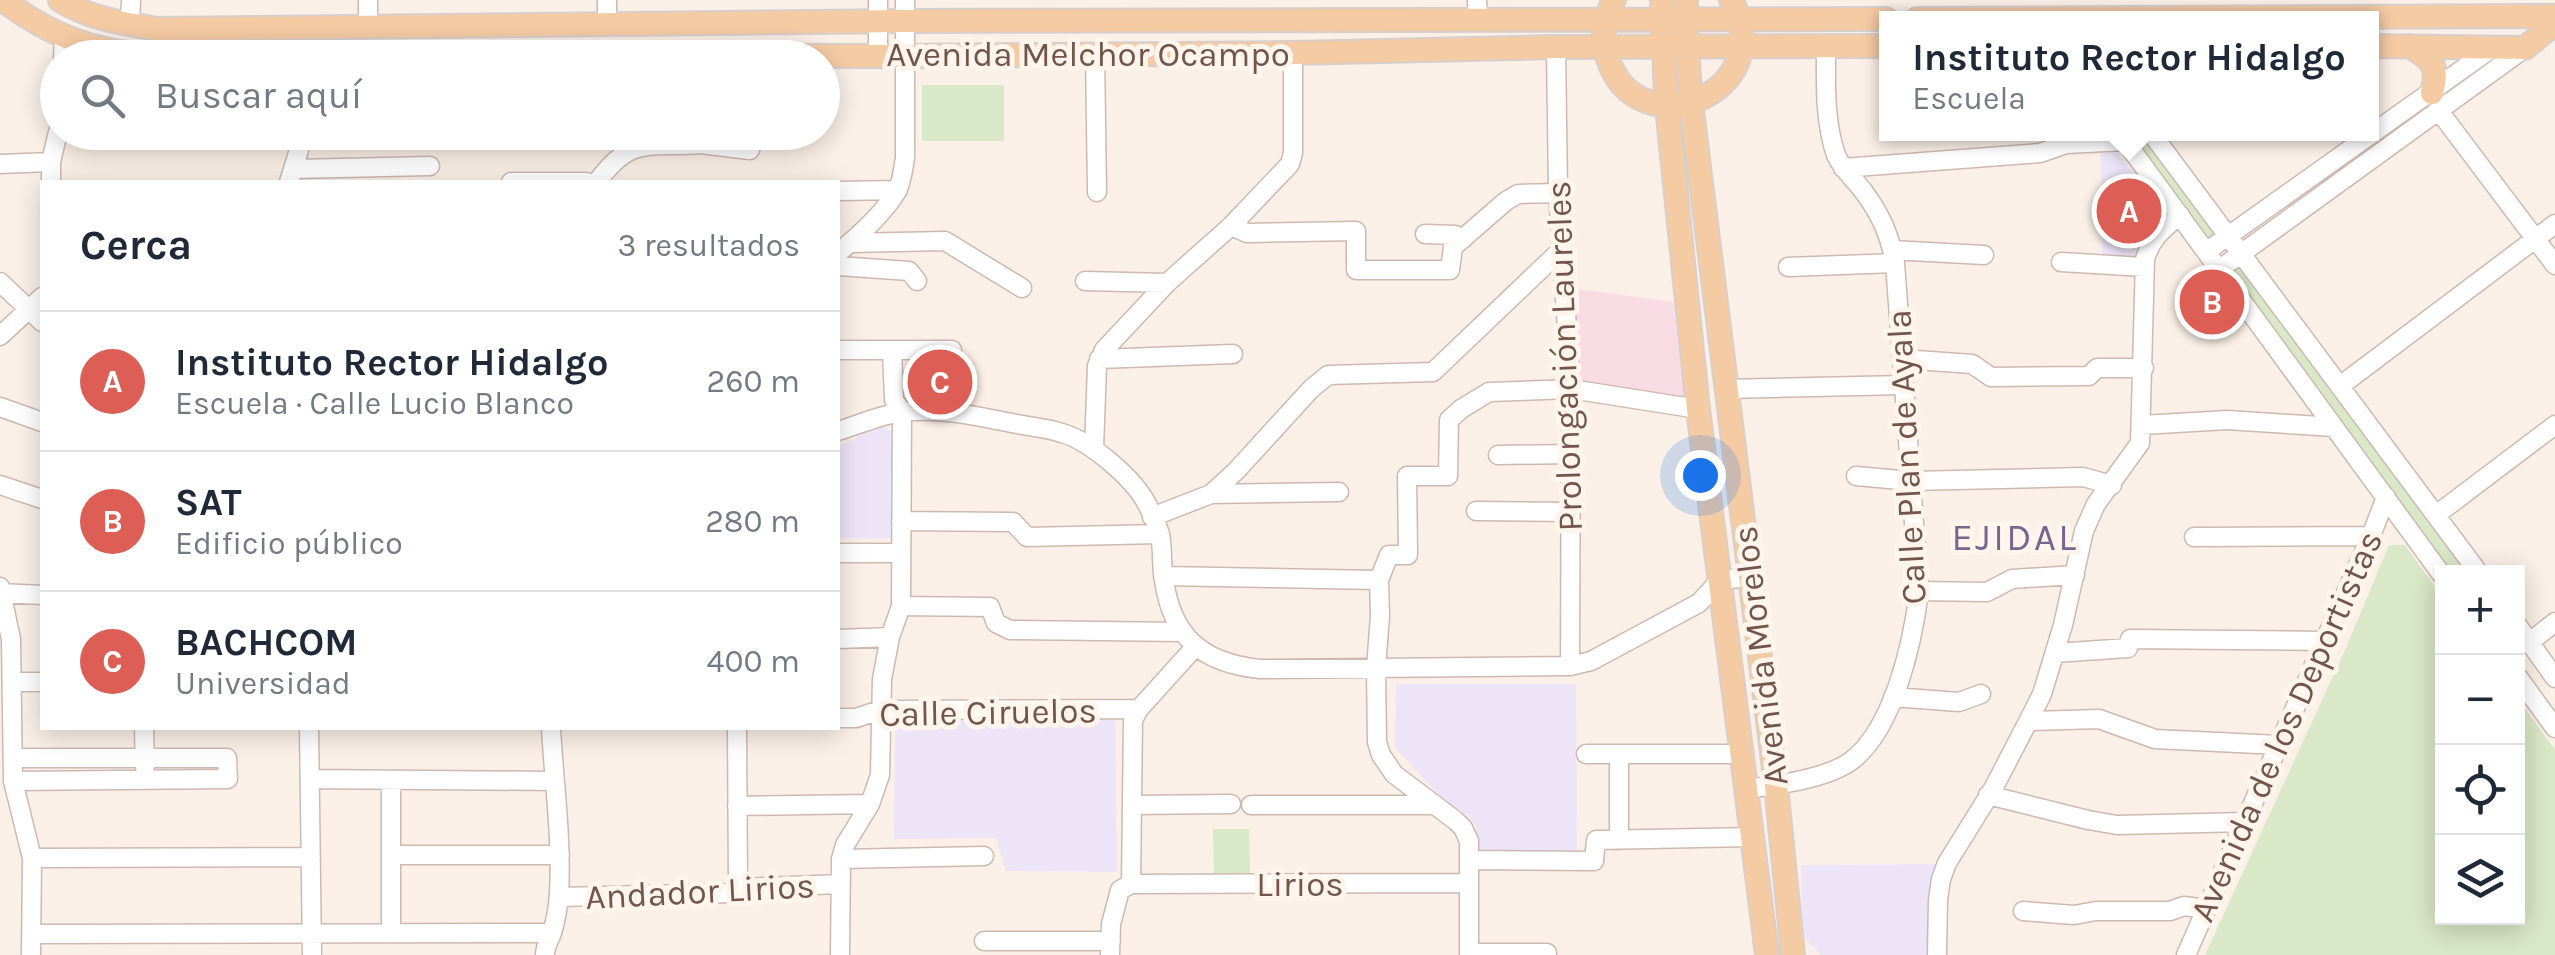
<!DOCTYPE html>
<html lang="es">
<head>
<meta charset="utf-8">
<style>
	:root { --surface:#fff; --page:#f2f2f3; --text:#1f2937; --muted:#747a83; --line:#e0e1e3; --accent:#dd5e54 }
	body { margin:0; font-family:Karla,sans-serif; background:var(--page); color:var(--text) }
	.controls { position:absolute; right:30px; bottom:30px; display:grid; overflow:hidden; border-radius:0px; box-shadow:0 5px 25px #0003 }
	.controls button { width:90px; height:90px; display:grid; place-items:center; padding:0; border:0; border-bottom:2px solid var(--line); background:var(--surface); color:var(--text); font:50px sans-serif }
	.you { position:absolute; left:1700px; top:475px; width:35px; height:35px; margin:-25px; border:8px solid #fff; border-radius:50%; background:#1a73e8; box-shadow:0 0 0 15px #1a73e833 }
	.badge { display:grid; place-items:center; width:65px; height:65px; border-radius:50%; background:var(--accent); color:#fff; font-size:32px; font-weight:700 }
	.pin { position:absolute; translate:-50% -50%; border:5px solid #fff; box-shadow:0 2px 10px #0006 }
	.popup { position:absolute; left:1879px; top:11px; width:500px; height:130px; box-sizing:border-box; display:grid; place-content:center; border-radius:0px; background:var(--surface); filter:drop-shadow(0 2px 8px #0005); font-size:32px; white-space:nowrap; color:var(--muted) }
	.popup b { font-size:38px; color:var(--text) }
	.popup::after { content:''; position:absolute; left:50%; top:100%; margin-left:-20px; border:20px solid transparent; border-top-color:var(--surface) }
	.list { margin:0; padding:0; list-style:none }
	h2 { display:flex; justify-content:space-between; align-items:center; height:130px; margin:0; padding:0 40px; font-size:42px }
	h2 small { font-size:32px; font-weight:400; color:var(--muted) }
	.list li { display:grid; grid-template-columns:65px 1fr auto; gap:30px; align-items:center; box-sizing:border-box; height:140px; padding:0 40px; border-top:2px solid var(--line) }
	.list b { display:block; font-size:38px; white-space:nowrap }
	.list p { margin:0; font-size:32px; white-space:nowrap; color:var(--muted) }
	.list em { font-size:32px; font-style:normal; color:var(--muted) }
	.icon { flex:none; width:55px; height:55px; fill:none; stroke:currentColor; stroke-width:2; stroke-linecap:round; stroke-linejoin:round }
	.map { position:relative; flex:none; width:2555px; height:955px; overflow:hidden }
	.search { position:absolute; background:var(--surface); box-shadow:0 5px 25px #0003; left:40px; top:40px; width:800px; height:110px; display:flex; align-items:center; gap:25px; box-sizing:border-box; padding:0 35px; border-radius:55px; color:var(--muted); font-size:38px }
	.panel { position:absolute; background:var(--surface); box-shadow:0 5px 25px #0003; left:40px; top:180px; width:800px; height:550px; border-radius:0px }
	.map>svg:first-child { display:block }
	.education { fill:#ede4f8 }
	.medical { fill:#f8dbe3 }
	.green { fill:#d9e8c6 }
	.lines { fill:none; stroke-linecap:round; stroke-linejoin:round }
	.minor-casing { stroke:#ceb9b1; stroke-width:21 }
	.major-casing { stroke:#d8cfcd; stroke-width:26 }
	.minor { stroke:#fff; stroke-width:18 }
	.major { stroke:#f5cba4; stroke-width:22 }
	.labels { text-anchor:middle; stroke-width:10; stroke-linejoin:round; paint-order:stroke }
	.street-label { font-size:35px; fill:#73554d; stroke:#fef5ed }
	.neighbourhood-label { font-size:38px; letter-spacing:2.5px; fill:#7a658f; stroke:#fef5ed }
</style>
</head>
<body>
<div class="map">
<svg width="2555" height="955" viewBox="0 0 2555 955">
	<rect width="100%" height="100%" fill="#fbf0e7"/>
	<path class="education" d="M2112,147L2156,201V220L2138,241V264H2102L2101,148Z
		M871,427L887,428L892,432L895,444L894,539L838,538V446L854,440Z
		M1396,684H1576L1577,855H1479L1476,826L1467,815L1440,797L1395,747Z
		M1115,715L1117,872L1006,871L996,838L894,839L895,718Z
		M1942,864L1929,892L1928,955H1821L1802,936L1801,865Z"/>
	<path class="medical" d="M1570,288L1673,302L1685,402L1577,385Z"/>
	<path class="green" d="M922,85H1004V141H922Z
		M2128,134H2141L2215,236L2206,242Z
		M2241,267L2468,572H2450L2232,275L2236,269Z
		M2389,545H2405L2442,597V918H2518V699L2555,750V955H2205L2346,648Z
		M1213,829H1249L1250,874H1214Z"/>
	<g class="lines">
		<g class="minor-casing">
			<path id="minor" d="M368,0V28
				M1477,0L1478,21
				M130,25L131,0
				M607,25V0
				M1556,47L1558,193L1571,389L1570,666
				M1095,54L1097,192
				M878,55V0
				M63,58L64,38
				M2439,111L2555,265
				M2120,134L2442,575
				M2152,134L2478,572
				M700,144L750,150
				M0,164L51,162
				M1843,168L2040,153L2066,144L2125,141
				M295,169L430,166
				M51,182V162L58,132
				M289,182L299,150V132
				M511,182H587
				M597,182C632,135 647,148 700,144L710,132
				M838,191L898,190
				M1231,226L1247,233L1356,231V270H1450L1453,247L1506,201L1518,194L1558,193
				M1425,234L1455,235L1463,239
				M850,243L945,241L1022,288
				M1892,250L1984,255
				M2207,251L2495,46
				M838,253C856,238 885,212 897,191C902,182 903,169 905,158V0
				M2061,262L2144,267
				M838,266L909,271L917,281
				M1788,267L1895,263
				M2220,269L2525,48
				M1085,281L1167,283
				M0,282L42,322
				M0,336L42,297
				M838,350H952
				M1099,359L1233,354
				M1902,359L1972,364L1991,377L2089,376L2097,368H2144
				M2340,386L2555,224
				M1727,389L1904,385
				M0,407L42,422
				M2142,425L2227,420L2334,427
				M838,431C858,425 882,414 903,412C941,407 980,417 1017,424C1032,427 1048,428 1062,433C1090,441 1135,479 1148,506C1152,514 1157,525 1160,534C1163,548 1161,565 1164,580C1172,637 1202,663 1260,669L1570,666L1591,661L1699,603L1720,580L1750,577
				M1094,449L1097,366L1104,350L1167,283L1231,226L1290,164L1293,153V53
				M1498,455L1571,454
				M1856,476L1911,481L2083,477L2112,485
				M0,485L42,499
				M1211,494L1339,492
				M1476,511L1571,512
				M2436,515L2555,425
				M1152,517L1211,494L1236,471L1311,389L1328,375L1433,372L1562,249
				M901,521L1013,522L1027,537L1160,534
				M2194,537L2371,536
				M838,553H901
				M1163,576L1379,580
				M0,587L11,639L13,781L32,858L31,955
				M1919,591L1987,592L2012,579L2075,575
				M1,593L42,595
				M901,606L990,607L996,623L1010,630L1183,632
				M2518,626L2555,678
				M838,639L890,637
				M2530,642L2555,622
				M2055,653L2128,648L2130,639L2325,641
				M2518,677L2555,728
				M12,682H42
				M1893,697L1959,702L1981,694
				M838,718H856L880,710L1139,709
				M2030,721L2099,719L2155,739L2279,745
				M144,728L145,767
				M309,728L312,955
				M737,728L738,888
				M1586,754H1742
				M1619,754V840
				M310,779L554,781
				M391,780V931
				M13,781L228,779L227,758H14
				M1747,789C1777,785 1826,779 1851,761C1894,729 1913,641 1919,591L1895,263C1890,236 1881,215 1864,192C1855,180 1842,169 1836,155C1824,120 1826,82 1826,46
				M1988,795L2088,820L2117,825L2245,822
				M1132,805L1231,804
				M1251,805H1432
				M737,806L870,804
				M391,855H560
				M32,858L311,857
				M841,859L984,856
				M1469,860L1594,861L1596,840L1753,837
				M1131,884L1469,883
				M559,897L734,893L738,888L841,884
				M2023,911L2074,915L2096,911H2170L2184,906L2206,909
				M31,934L552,933
				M984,941H1111
				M1469,953H1547
				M545,955C545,946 549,941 552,933C556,920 558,907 559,894C562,838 554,783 551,728
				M840,955L841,859L845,845L870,804L880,775L882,679L890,637L901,606L902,412L894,400L892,350
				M1110,955L1111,924L1120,890L1131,884L1133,720L1139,709L1195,647
				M1469,955V841L1463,828L1456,821L1394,774L1381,755L1377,742L1376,668L1380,616L1379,580L1389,555H1408L1407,476H1448L1449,420L1461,409L1489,392L1571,389L1698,409
				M1937,955L1938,900L1941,879L1947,863L1993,789L2034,710L2042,694L2063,625L2084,531L2096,504L2140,443L2145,259C2152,237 2162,230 2180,215
				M2186,955L2371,536L2386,497"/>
		</g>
		<g class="major-casing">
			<path id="major" d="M3,0C49,35 95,53 153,55L904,56L1293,53L1556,47L1886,46
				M60,0C88,18 125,24 158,29L906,21L1886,19
				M1614,0C1603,20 1601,38 1608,59C1638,150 1782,94 1731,0
				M1662,0L1666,97L1698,409L1767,955
				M1686,0L1685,21L1691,103L1776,785L1793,955
				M1917,19L2555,16
				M2372,46L2525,48L2555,23
				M2410,46C2433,61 2439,65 2432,93"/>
		</g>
		<use href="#minor" class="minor"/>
		<use href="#major" class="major"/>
	</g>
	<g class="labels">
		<g class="street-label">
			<text x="1088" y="66">Avenida Melchor Ocampo</text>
			<text transform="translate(1564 356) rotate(-92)" y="12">Prolongación Laureles</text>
			<text transform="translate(1906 457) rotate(-93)" y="12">Calle Plan de Ayala</text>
			<text transform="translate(1760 656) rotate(-97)" y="12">Avenida Morelos</text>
			<text transform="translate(988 712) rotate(-1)" y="12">Calle Ciruelos</text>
			<text transform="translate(2286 726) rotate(-66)" y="12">Avenida de los Deportistas</text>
			<text x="1300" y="896">Lirios</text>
			<text transform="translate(700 891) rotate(-3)" y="12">Andador Lirios</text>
		</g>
		<g class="neighbourhood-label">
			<text x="2015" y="550">EJIDAL</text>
		</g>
	</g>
</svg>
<div class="controls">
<button>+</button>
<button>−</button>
<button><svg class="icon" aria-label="locate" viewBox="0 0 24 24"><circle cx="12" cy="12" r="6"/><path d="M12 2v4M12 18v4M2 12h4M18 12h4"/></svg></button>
<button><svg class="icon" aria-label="layers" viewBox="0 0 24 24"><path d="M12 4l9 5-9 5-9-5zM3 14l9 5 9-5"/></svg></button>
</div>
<div class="you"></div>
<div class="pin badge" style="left:2129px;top:211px">A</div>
<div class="popup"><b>Instituto Rector Hidalgo</b>Escuela</div>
<div class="pin badge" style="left:2212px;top:302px">B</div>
<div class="pin badge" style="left:940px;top:382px">C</div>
<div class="search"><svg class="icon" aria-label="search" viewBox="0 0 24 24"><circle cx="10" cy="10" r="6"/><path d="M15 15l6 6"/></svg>Buscar aquí</div>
<section class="panel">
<h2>Cerca<small>3 resultados</small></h2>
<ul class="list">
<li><span class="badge">A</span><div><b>Instituto Rector Hidalgo</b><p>Escuela · Calle Lucio Blanco</p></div><em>260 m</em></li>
<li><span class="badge">B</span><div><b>SAT</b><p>Edificio público</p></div><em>280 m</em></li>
<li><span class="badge">C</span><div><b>BACHCOM</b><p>Universidad</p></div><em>400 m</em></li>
</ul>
</section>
</div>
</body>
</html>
